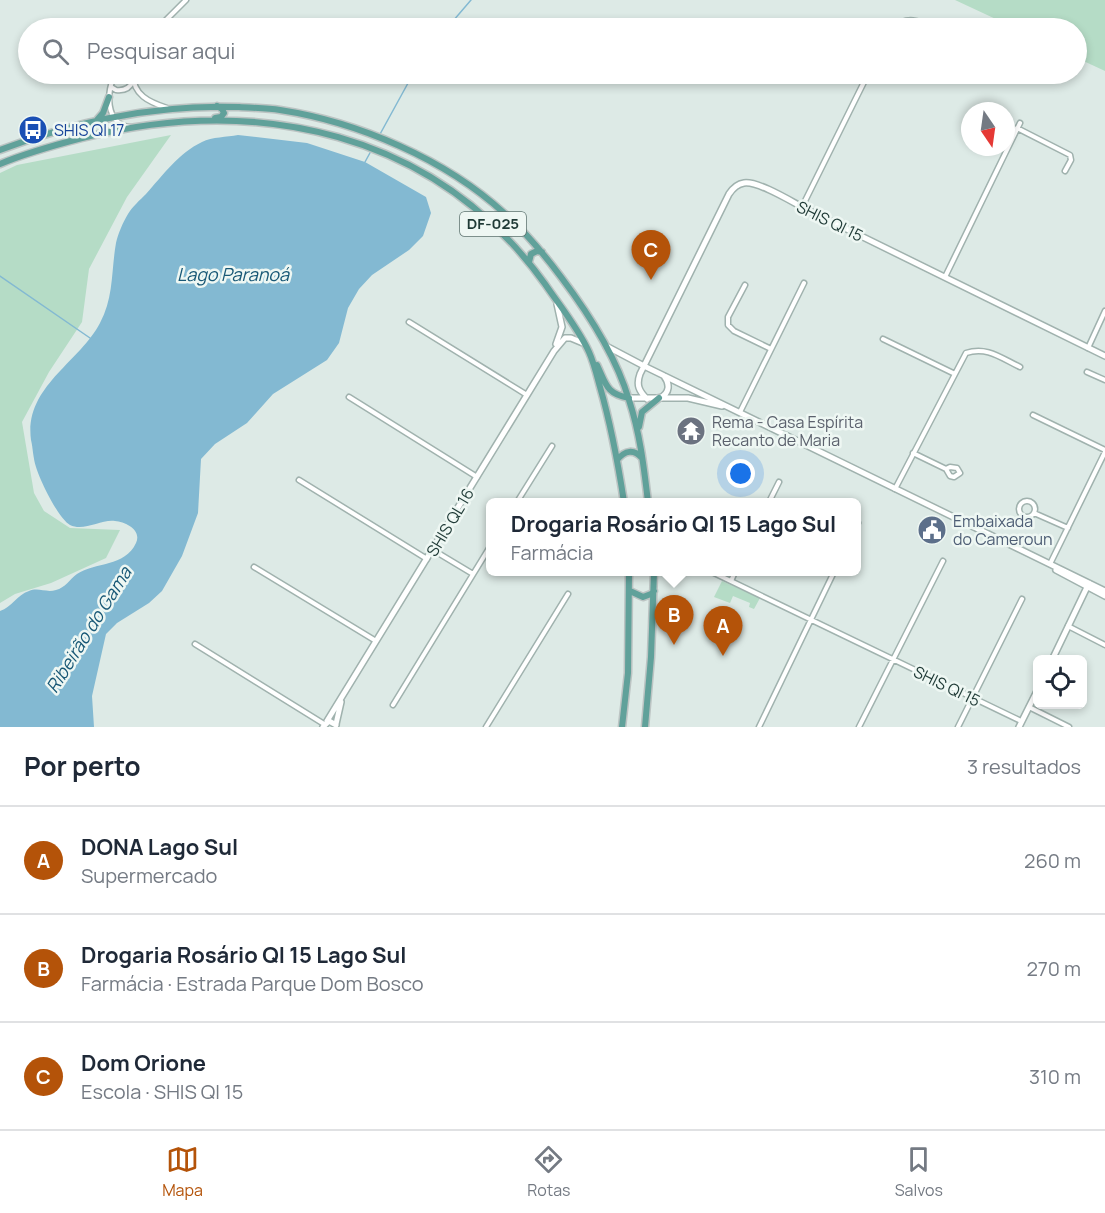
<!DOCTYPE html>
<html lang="pt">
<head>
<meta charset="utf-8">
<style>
	:root { --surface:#fff; --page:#f2f2f3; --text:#1f2937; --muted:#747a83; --line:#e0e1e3; --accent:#b45309 }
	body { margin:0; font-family:Manrope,sans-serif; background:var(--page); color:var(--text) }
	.controls { position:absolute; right:18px; bottom:18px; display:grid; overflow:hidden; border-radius:9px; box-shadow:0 3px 9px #0003 }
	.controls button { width:54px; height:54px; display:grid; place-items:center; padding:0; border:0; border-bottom:2px solid var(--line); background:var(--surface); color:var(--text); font:30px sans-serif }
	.compass { position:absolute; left:961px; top:102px; width:54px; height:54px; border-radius:50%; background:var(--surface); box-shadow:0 3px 9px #0003; rotate:167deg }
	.you { position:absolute; left:741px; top:474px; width:21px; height:21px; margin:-15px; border:4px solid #fff; border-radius:50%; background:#1a73e8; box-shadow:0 0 0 9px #1a73e833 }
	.badge { display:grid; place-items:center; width:39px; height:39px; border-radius:50%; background:var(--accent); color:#fff; font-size:20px; font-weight:700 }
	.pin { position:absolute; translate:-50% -50px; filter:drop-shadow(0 2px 3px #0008) }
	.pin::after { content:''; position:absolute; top:32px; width:21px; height:18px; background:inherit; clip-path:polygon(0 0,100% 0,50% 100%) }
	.popup { position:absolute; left:486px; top:498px; width:375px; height:78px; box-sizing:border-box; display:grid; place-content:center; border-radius:9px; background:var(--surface); filter:drop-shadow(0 2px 4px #0005); font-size:20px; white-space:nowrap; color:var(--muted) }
	.popup b { font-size:22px; color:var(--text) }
	.popup::after { content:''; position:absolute; left:50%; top:100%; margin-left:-12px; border:12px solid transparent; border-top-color:var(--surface) }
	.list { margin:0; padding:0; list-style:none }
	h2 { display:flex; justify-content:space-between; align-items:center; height:78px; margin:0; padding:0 24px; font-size:26px }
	h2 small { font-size:20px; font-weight:400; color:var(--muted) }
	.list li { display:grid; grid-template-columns:39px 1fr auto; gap:18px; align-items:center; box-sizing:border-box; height:108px; padding:0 24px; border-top:2px solid var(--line) }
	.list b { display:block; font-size:22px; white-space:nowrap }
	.list p { margin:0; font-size:20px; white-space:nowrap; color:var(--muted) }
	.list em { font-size:20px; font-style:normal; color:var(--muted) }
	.icon { flex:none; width:33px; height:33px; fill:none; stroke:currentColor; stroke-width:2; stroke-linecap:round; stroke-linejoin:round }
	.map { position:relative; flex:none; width:1105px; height:727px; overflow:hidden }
	.search { position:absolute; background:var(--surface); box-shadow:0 3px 9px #0003; left:18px; right:18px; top:18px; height:66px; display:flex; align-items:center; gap:15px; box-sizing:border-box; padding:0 21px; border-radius:33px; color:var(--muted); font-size:22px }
	.sheet { height:402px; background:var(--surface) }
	nav { display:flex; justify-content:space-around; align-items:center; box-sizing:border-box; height:84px; border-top:2px solid var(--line); background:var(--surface); font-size:16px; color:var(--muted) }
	nav a { display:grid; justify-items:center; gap:3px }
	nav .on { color:var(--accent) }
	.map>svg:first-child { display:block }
	.green { fill:#b5dcc6 }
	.water { fill:#83b9d2 }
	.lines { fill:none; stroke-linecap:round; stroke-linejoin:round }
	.stream { stroke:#83b9d2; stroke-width:1.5 }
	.minor-casing { stroke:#a0b2ae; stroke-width:7 }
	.tertiary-casing { stroke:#a0b2ae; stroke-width:8 }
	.primary-casing { stroke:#bcc4c3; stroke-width:9 }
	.minor { stroke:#fff; stroke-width:4 }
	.tertiary { stroke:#fff; stroke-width:5 }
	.primary { stroke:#60a19a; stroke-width:6 }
	.labels { text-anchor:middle; stroke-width:5; stroke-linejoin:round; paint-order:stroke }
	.shield { fill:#eef7f3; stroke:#5d736f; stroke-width:1.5 }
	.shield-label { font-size:15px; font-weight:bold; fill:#1f3a36 }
	.transit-label { font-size:16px; fill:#164399; stroke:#eef7f3; text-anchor:start }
	.street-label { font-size:16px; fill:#1f3a36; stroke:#eef7f3 }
	.worship-label { font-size:16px; fill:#5b616d; stroke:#eef7f3; text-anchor:start }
	.service-label { font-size:16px; fill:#4e5e75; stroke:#eef7f3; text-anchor:start }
	.water-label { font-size:18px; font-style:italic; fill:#185876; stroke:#eef7f3 }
</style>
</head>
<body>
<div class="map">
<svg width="1105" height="727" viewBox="0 0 1105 727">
	<rect width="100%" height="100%" fill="#ddeae6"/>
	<path class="green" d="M955,0H1105V71L1077,58L1076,28H1015Z
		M171,135L127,197L89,269L82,322L49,372L22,422L34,493L44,511L70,528L120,530L106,558L51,583L15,594L0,603V173L17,165Z
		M722,581L760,598L754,609L749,607L750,603L733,596L730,603L714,597Z"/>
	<path class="water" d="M238,135L307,143L365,162L426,197L431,213L423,236L409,250L372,275L359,289L348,308L339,343L327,360L273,394L247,423L215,444L201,459L198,513L182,556L162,591L149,603L117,623L106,634L92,696L94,727H0V611C12,607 17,595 29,591C38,587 46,593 56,590C65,588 70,579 77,574C95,562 125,567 136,543C142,530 126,522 115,521C101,519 84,532 70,525C58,518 40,480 36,467C33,458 33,448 31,440C24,387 79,363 100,323C114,297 111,271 116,243C118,234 123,222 128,214C132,207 140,200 146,194C163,175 179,153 202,142C212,137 227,137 238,135Z"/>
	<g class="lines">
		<path class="stream" d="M447,28L471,0
			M379,136L413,74
			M365,162L371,151
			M0,276L90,338"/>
		<g class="minor-casing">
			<path id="minor" d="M158,28L186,0
				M892,28C907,15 920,21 937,28
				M115,74C106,91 105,124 130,127
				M133,74C133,95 149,102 167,108
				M111,87L116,90C124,91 130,88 133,81
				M1017,128L1070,155L1071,160L1065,171
				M802,207L868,74
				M945,277L1020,123
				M745,285L728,317V325L734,331L771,349
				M409,322L527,395
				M883,339L955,374
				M1088,348L1105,311
				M1087,372L1105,380
				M349,397L477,477
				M740,412L804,283
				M1033,415L1105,450
				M913,453L946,469L950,476L954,477L960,473L957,468L950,467L946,469
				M299,480L427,559
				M895,489L966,353C987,346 1001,358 1020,367
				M1019 509a8 8 0 1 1 16 0a8 8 0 1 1-16 0Z
				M517,502L552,446
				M769,502L779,482
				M1034,513L1068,528
				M857,525L858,523
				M433,550L473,574
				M1050,564L1105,452
				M254,567L376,641
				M712,572L1021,721
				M731,581L735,572
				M1068,626L1105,645
				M195,644L324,724
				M393,705L491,545
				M1029,707L1069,727
				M486,727L568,594
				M759,727L834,572
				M859,727L943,561
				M958,727L1022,599"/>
		</g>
		<g class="tertiary-casing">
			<path id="tertiary" d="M556,344L562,327L557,304
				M606,346L644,366L1105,591
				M629,398H688L722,406
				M660,398C670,393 670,384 664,376
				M647,399C639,391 636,385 640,374L729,194C733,188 737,184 744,183C758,181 789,200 802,207L1105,356
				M1056,570L1105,596
				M1052,660L1089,583
				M327,721L554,351L565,338H571L583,343
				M336,724L341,702
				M323,727L329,721L336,725
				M1019,727L1038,689"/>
		</g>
		<g class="primary-casing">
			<path id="primary" d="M215,118L221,117L224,113L222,109L217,106
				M97,120L103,113L109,97
				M0,150C76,121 158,104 239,107C253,108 267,108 280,110C358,122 445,159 504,213C525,232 544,254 561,277C589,314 616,356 629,400C640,433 644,468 648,502
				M0,164C26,153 55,145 82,138C258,94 435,131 545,284C560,306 578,328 589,352C594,363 597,376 600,387C611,425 618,463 624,502
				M529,262L531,254L537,251L542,252
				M597,365C606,384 606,394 629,398
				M639,427L642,412L659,398
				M617,460C625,450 634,449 642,458
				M630,591L643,597L651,594L654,591
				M622,727L628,673L629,572
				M645,727L651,657L654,572"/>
		</g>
		<use href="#minor" class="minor"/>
		<use href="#tertiary" class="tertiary"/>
		<use href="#primary" class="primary"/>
	</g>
	<defs>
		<g id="bus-disc" transform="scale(1.5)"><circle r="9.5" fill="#1a4fb4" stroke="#eef7f3"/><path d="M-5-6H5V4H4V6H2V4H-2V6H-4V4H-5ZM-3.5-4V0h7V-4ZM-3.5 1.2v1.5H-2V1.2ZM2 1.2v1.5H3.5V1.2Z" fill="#fff"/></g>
		<g id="temple-disc" transform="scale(1.5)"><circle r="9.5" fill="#6b7280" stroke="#eef7f3"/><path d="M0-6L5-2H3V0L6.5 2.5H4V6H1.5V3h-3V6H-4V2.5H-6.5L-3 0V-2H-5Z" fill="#fff"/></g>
		<g id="civic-disc" transform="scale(1.5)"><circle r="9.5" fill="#5c6f8a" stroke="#eef7f3"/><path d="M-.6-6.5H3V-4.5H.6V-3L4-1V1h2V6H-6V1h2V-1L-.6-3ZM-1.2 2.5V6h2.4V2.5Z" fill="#fff"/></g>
	</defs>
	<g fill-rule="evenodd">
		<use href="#bus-disc" x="33" y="130"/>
		<use href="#temple-disc" x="691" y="431"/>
		<use href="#civic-disc" x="932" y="530"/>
	</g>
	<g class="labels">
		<rect class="shield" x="460" y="212" width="66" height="24" rx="4.5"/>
		<g class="shield-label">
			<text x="493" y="229">DF-025</text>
		</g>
		<g class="transit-label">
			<text x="54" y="136">SHIS QI 17</text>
		</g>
		<g class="street-label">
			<text transform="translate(830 221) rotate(26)" y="6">SHIS QI 15</text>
			<text transform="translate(450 522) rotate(-59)" y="6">SHIS QL 16</text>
			<text transform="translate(947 686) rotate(26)" y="6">SHIS QI 15</text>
		</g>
		<g class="worship-label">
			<text x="712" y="428">Rema - Casa Espírita<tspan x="712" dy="18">Recanto de Maria</tspan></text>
		</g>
		<g class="service-label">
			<text x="953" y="527">Embaixada<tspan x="953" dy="18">do Cameroun</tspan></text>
		</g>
		<g class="water-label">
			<text x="233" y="281">Lago Paranoá</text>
			<text transform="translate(89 630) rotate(-58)" y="6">Ribeirão do Gama</text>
		</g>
	</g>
</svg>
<div class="controls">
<button><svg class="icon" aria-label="locate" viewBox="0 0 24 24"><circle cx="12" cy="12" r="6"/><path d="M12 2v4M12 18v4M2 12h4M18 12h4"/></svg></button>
</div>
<svg class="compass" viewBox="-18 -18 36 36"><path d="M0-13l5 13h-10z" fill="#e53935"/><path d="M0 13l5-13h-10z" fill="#747a83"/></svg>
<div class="you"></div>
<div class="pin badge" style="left:723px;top:656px">A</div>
<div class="pin badge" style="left:674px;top:645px">B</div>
<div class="popup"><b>Drogaria Rosário QI 15 Lago Sul</b>Farmácia</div>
<div class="pin badge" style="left:651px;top:280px">C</div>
<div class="search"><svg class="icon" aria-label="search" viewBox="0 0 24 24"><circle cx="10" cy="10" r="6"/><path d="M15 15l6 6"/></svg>Pesquisar aqui</div>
</div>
<section class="sheet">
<h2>Por perto<small>3 resultados</small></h2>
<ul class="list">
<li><span class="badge">A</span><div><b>DONA Lago Sul</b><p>Supermercado</p></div><em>260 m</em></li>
<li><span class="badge">B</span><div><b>Drogaria Rosário QI 15 Lago Sul</b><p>Farmácia · Estrada Parque Dom Bosco</p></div><em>270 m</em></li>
<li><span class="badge">C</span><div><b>Dom Orione</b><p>Escola · SHIS QI 15</p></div><em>310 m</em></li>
</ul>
</section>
<nav>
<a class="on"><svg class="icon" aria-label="map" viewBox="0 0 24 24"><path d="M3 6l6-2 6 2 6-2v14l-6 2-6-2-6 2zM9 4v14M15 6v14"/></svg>Mapa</a>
<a><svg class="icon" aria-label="directions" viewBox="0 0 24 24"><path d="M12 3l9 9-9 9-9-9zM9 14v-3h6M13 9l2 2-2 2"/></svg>Rotas</a>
<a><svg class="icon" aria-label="saved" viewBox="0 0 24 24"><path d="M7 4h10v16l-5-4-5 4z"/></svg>Salvos</a>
</nav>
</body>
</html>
